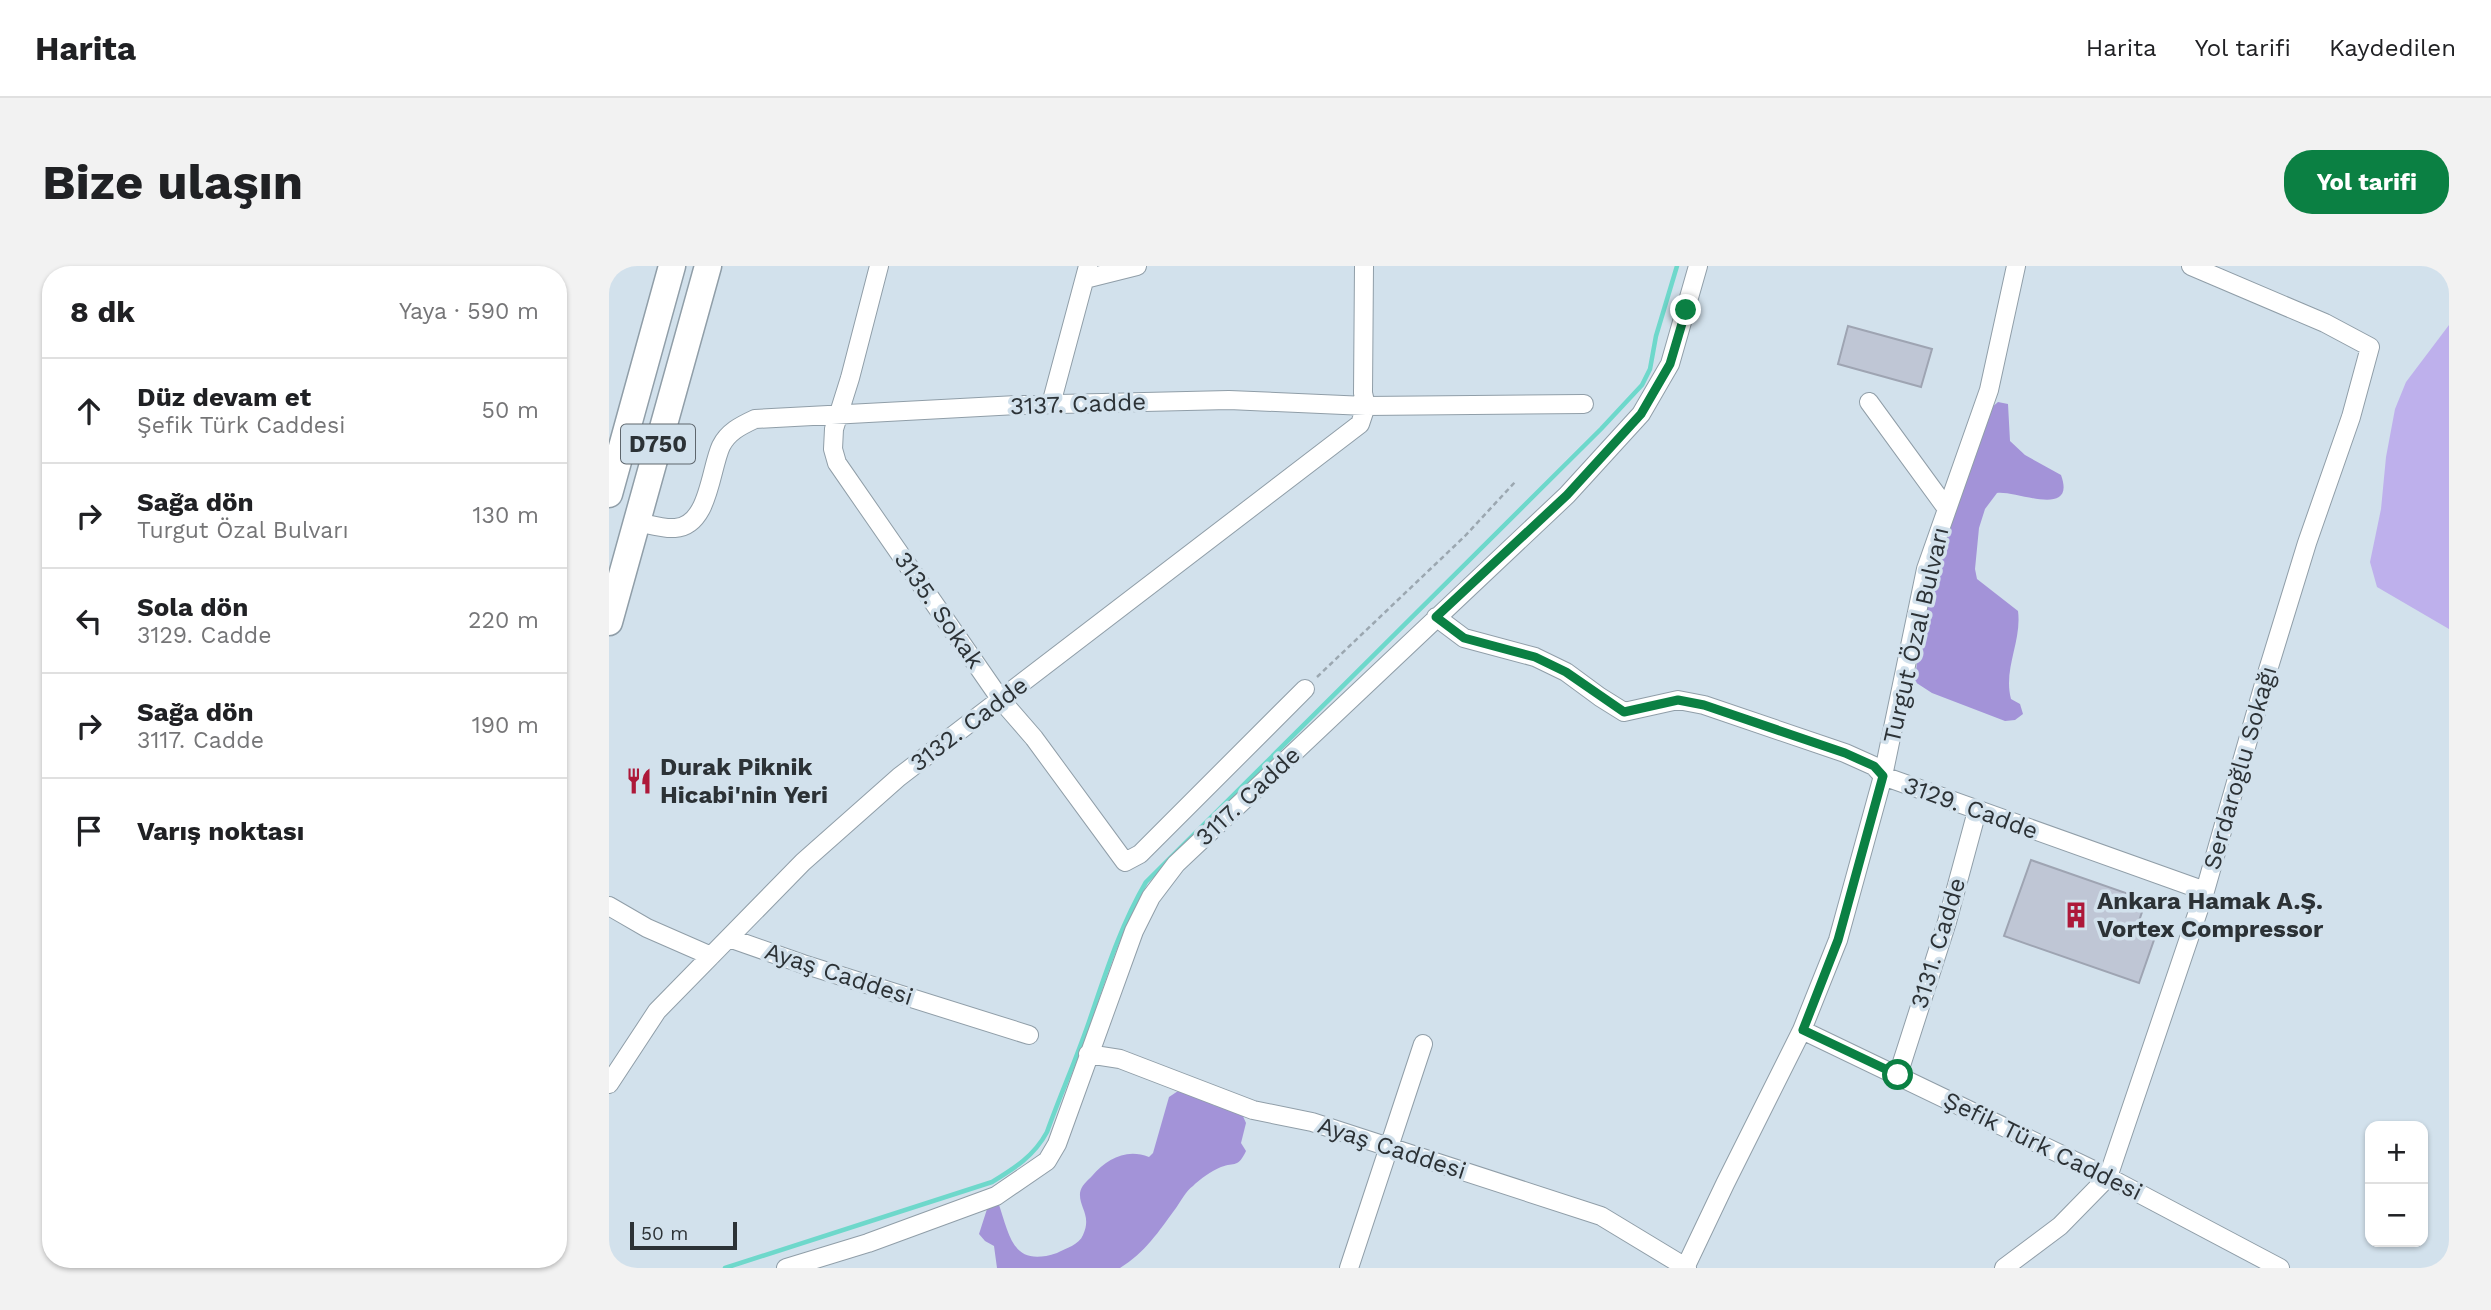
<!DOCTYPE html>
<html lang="tr">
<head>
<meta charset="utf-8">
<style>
	:root { --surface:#fff; --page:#f2f2f2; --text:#202124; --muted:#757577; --line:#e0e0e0; --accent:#0b8043 }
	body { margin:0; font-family:"Work Sans",sans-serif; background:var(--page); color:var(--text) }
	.controls { position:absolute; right:21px; bottom:21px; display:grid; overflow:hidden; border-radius:14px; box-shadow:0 2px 5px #0004 }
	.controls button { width:63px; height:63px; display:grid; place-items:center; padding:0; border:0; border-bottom:2px solid var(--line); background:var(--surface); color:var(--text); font:35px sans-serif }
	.scale { position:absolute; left:21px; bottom:18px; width:107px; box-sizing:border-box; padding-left:7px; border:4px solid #2c3236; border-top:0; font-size:19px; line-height:24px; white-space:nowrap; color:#2c3236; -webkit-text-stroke:5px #d2e1ec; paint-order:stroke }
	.stop { position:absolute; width:21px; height:21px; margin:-16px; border:5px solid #0b8043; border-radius:50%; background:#fff }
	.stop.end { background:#0b8043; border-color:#fff; box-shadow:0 2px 7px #0008 }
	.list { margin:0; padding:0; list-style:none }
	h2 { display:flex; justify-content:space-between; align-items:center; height:91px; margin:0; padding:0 28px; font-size:30px }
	h2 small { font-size:23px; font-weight:400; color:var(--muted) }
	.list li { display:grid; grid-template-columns:46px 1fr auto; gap:21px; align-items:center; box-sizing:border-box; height:105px; padding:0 28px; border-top:2px solid var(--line) }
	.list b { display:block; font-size:26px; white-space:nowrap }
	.list p { margin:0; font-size:23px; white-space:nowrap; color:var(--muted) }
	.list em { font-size:23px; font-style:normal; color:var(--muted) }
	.icon { flex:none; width:38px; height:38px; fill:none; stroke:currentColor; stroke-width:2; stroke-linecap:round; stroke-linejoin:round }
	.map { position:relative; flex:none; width:1840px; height:1002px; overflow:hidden; border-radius:28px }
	header { display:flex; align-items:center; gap:42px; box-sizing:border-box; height:98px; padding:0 35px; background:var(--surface); border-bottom:2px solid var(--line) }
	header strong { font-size:33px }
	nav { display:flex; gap:38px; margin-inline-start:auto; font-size:24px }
	.intro { display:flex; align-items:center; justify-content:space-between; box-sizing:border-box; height:168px; padding:0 42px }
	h1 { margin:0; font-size:49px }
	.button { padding:18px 32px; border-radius:28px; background:var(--accent); color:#fff; font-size:24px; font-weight:700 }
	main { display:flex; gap:42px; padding:0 42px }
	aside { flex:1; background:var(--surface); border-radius:28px; box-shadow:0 2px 5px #0004 }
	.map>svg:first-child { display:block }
	.green { fill:#beb0ec }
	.forest { fill:#a393d8 }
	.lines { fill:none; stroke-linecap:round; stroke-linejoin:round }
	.stream { stroke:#6ed8cb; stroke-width:4.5 }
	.building { fill:#bfc6d5; stroke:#9ea4b2; stroke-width:2 }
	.minor-casing { stroke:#909ea8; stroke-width:20 }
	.highway-casing { stroke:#909ea8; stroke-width:29 }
	.path { stroke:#9ba7b0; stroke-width:2.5; stroke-dasharray:5 3.5; stroke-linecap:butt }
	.minor { stroke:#fff; stroke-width:18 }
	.highway { stroke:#fff; stroke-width:26 }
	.route { stroke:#0b8043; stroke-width:9 }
	.labels { text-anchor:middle; stroke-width:7; stroke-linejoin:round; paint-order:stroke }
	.shield { fill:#d2e1ec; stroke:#5e666d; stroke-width:2 }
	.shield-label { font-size:23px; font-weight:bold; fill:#2c3236 }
	.street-label { font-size:24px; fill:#2c3236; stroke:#d2e1ec }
	.poi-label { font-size:24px; font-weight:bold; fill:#2c3236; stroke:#d2e1ec; text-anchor:start }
</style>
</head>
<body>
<header>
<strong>Harita</strong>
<nav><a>Harita</a><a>Yol tarifi</a><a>Kaydedilen</a></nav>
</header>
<div class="intro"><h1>Bize ulaşın</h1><a class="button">Yol tarifi</a></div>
<main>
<aside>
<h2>8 dk<small>Yaya · 590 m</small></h2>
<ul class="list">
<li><svg class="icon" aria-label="ahead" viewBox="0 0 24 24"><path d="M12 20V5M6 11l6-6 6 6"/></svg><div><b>Düz devam et</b><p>Şefik Türk Caddesi</p></div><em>50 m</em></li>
<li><svg class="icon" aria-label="right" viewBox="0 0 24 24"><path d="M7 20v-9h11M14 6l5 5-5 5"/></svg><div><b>Sağa dön</b><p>Turgut Özal Bulvarı</p></div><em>130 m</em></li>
<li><svg class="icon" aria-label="left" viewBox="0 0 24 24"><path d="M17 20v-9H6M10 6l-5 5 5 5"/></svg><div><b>Sola dön</b><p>3129. Cadde</p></div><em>220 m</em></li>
<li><svg class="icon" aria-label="right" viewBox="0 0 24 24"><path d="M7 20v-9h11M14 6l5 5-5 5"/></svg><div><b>Sağa dön</b><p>3117. Cadde</p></div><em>190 m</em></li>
<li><svg class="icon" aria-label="arrive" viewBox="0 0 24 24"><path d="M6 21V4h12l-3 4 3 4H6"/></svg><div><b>Varış noktası</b></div></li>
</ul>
</aside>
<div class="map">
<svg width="1840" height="1002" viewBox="0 0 1840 1002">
	<rect width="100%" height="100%" fill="#d2e1ec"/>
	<path class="green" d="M1840,59V363L1768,321L1761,296L1772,243L1777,191L1786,143L1797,116Z"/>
	<path class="forest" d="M1389,136L1399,138L1401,175L1416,189L1452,209C1468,253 1406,224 1388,227L1376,243L1370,262L1366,303L1368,313L1409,345C1413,375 1394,403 1402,433L1411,438L1414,448L1406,454L1396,455L1323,427L1306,416C1313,322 1351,230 1382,142Z
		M569,825L588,830L606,840L616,839L633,848L637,857L632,877L637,885C629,902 626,896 612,901C602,905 591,913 584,920C577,925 572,935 567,942C550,965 536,987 511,1002H388L385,980L376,975L370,968L379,940L389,936C401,970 403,1002 448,987C457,982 470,979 474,969C483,949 470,942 471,927C472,920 478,915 483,910C498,893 517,882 540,891L544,887L560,831Z"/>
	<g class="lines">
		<path class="stream" d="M116,1002L383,916C406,902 425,890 438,866C452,827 469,789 482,750C498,703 512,659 537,616L992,163L1033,119L1041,103L1047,70L1068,0"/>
	</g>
	<path class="building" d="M1239,60L1323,83L1312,121L1229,98Z
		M1422,594L1537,634L1527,664L1546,671L1530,717L1395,670Z"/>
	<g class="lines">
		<g class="minor-casing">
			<path id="minor" d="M270,0L241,112L225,163L224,183L228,197L392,434L425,472L516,596L531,588L696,423
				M476,13L528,0
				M1260,136L1338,243
				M442,138L479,0
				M28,256C39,258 54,263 66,262C100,260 101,204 112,180C119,166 131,160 146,153L408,139L620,134L757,140L975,138
				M827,351L855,372L926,391L957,406L991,431L1015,446L1069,434L1095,439L1236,487L1265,500L1274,510L1596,625
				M0,640L38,662L102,690
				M120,672L194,698L420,769
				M1193,764L1499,911L1671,1002
				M479,788L511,793L644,844L703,856L992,950L1078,1002
				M1289,809L1338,656L1368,545
				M0,818L48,745L194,596L290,511L751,158L757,140L754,127L755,0
				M177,1002L259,977L387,930L438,895L448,878L525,665L542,631L567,598L958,229L1032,148L1061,98L1089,0
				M740,1002L814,778
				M1076,1002L1116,918L1193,764L1229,674L1274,510L1317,303L1380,124L1407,0
				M1395,1002L1451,960L1499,911L1596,625L1659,404L1698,277L1742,151L1761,81L1716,57L1582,0"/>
		</g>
		<g class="highway-casing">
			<path id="highway" d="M0,228L63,0
				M0,356L99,0"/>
		</g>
		<path class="path" d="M708,411L856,270L907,215"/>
		<use href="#minor" class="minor"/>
		<use href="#highway" class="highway"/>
	</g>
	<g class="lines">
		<path class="route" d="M1077,44L1061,98L1032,148L958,229L827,351L855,372L926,391L957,406L1015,446L1069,434L1095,439L1236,487L1265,500L1274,510L1229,674L1194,764L1289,809"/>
	</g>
	<defs>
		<g id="restaurant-bare" transform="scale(2.1)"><path d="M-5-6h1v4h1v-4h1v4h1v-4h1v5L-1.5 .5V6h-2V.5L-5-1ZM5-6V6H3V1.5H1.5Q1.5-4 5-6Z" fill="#ad1839" stroke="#d2e1ec" stroke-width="2.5" paint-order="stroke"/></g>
		<g id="building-bare" transform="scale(2.1)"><path d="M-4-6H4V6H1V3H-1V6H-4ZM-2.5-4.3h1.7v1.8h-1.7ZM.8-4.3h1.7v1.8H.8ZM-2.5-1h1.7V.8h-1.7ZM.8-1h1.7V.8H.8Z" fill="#ad1839" stroke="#d2e1ec" stroke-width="2.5" paint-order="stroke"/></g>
	</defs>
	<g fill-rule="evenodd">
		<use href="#restaurant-bare" x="30" y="515"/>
		<use href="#building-bare" x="1467" y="649"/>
	</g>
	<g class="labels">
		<rect class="shield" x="12" y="158.5" width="74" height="39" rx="5"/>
		<g class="shield-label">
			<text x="49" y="186">D750</text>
		</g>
		<g class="street-label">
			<text transform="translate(469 138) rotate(-2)" y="8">3137. Cadde</text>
			<text transform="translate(330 344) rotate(55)" y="8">3135. Sokak</text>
			<text transform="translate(1307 369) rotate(-77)" y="8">Turgut Özal Bulvarı</text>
			<text transform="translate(360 458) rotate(-37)" y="8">3132. Cadde</text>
			<text transform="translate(1631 502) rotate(-74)" y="8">Serdaroğlu Sokağı</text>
			<text transform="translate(639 530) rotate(-43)" y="8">3117. Cadde</text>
			<text transform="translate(1362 542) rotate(20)" y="8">3129. Cadde</text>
			<text transform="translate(1329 677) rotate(-73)" y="8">3131. Cadde</text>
			<text transform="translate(230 708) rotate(18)" y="8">Ayaş Caddesi</text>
			<text transform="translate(1434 880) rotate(26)" y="8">Şefik Türk Caddesi</text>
			<text transform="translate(783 882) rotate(18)" y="8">Ayaş Caddesi</text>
		</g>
		<g class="poi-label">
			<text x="51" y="509">Durak Piknik<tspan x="51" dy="28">Hicabi'nin Yeri</tspan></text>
			<text x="1488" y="643">Ankara Hamak A.Ş.<tspan x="1488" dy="28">Vortex Compressor</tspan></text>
		</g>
	</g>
</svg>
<div class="controls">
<button>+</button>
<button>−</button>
</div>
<div class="scale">50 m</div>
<div class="stop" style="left:1289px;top:809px"></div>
<div class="stop end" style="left:1077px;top:44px"></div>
</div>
</main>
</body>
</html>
